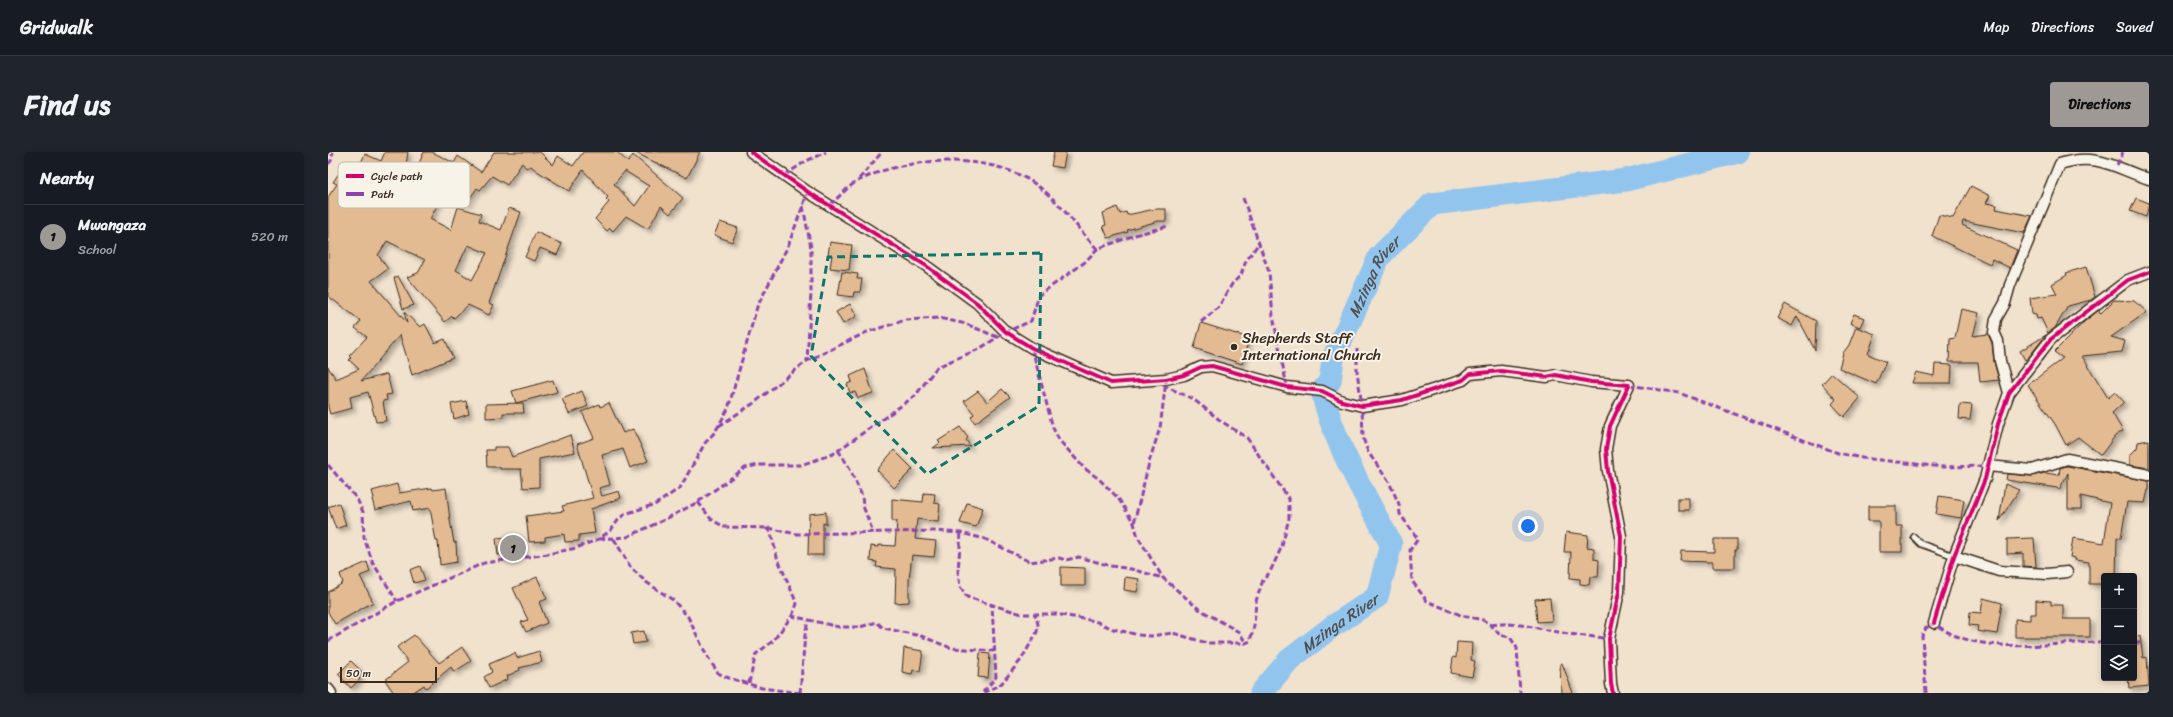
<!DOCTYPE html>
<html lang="en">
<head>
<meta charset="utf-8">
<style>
	:root { --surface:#171b24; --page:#20242c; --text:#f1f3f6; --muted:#9ea1a6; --line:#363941; --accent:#9f9995 }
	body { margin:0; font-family:Sriracha,sans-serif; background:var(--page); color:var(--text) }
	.controls { position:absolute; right:12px; bottom:12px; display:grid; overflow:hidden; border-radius:4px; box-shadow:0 2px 6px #0003 }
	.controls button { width:36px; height:36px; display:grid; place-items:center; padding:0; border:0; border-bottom:1px solid var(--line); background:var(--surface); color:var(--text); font:20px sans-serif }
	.scale { position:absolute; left:12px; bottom:10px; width:97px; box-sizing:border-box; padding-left:4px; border:2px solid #3b2a1e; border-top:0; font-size:11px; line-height:14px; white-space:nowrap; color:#3b2a1e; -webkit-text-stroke:3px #f7f3e8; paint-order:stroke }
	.you { position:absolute; left:1200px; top:374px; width:14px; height:14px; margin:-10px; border:3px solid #fff; border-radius:50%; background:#1a73e8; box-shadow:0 0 0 6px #1a73e833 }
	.badge { display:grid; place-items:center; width:26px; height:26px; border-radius:50%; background:var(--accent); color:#111; font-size:13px; font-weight:700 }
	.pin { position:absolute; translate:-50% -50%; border:2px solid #fff; box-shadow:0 1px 4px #0006 }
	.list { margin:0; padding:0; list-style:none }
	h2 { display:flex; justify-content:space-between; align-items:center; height:52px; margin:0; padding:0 16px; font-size:17px }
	h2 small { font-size:13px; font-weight:400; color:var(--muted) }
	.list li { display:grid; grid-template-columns:26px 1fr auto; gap:12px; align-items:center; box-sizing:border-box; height:64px; padding:0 16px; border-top:1px solid var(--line) }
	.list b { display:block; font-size:15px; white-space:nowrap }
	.list p { margin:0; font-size:13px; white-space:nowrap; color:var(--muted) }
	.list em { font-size:13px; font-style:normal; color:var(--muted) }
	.icon { flex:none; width:22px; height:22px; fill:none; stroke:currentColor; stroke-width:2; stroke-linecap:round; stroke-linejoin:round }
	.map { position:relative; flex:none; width:1821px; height:541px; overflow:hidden; border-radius:4px }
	header { display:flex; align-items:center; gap:24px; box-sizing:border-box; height:56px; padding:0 20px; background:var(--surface); border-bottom:1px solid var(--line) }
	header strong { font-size:19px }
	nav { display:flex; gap:22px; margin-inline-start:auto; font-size:14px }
	.intro { display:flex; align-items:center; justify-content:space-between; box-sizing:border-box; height:96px; padding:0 24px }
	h1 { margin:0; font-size:28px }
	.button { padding:10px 18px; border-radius:4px; background:var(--accent); color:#111; font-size:14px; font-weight:700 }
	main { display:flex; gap:24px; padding:0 24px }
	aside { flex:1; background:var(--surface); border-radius:4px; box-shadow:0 2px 6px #0003 }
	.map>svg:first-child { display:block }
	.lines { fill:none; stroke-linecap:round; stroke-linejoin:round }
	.river { stroke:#92c5ee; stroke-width:23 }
	.building { fill:#e3bb93; stroke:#3b2a1e; fill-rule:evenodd; filter:url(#shadow) }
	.service-casing { stroke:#3b2a1e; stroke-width:8 }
	.minor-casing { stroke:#3b2a1e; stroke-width:13 }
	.service { stroke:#f7f3e8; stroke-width:5 }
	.minor { stroke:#f7f3e8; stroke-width:10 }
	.quiet { stroke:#8e44ad; stroke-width:3; stroke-dasharray:6 3; stroke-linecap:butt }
	.cycleway-casing { stroke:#f7f3e8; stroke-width:6 }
	.cycleway { stroke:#d6006c; stroke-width:4 }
	.marked { fill:none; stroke:#0f766e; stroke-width:3; stroke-dasharray:8 5; stroke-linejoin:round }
	.poi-dot { fill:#3b2a1e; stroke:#f7f3e8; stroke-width:1.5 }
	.labels { text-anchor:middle; stroke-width:4; stroke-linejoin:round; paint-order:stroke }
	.poi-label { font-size:15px; fill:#3b2a1e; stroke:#f7f3e8; text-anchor:start }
	.water-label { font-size:16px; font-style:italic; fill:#515152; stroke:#f7f3e8 }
	.key { fill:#f7f3e8; stroke:#bfb7ab; stroke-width:1 }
	.key-label { font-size:11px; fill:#3b2a1e }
</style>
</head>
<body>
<header>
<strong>Gridwalk</strong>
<nav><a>Map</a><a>Directions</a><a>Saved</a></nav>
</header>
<div class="intro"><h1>Find us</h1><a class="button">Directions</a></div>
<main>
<aside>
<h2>Nearby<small></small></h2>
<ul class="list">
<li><span class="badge">1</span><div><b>Mwangaza</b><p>School</p></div><em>520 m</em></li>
</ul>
</aside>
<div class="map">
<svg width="1821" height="541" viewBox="0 0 1821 541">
	<defs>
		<filter id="shadow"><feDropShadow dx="3.5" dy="3.5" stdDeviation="2" flood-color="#0004"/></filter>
	</defs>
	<rect width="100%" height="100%" fill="#f1e2ce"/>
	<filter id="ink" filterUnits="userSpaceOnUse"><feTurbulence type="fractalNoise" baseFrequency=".025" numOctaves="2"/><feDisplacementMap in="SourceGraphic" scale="8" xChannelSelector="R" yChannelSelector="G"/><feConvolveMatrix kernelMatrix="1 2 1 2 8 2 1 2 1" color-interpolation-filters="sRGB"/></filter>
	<g filter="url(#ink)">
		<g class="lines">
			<path class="river" id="s1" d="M933,541L961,508L1005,474L1049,445L1063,392C1039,346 1005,290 994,239L1002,229L1005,207L1051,105L1104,52L1298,28L1410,0"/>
		</g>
		<path class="building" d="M57,0H80L76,27L96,39L108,18L91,11L96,0H104L126,11L130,4L153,20L166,0H212L225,13L230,4L245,14L255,0H289L300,10L305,3L355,46L342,62L333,54L320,77L298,64L285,79L282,76L279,79L267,67L281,50L278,47L280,45L255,18L241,39L209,19L203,14L198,16L194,11L179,33L164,24L152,38L149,36L138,52L117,38L102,67L123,78L130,55L153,62L151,69L173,78L181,56L193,60L161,151L166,153L161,163L140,153L126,166L124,164L117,170L79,125L90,121L97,108L59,89L50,103L60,117L43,129L79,171L76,160L92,175L97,172L107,191L117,187L125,206L84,223L72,183L33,229L59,222L64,242L58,243L59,248L55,249L58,269L48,270L40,240L22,245L24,256L2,262L0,255V215L8,227L31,217L21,208L23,206L21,204L39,185L27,176L33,169L0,144V45L9,32L5,30L16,14L23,19L25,16L29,19L37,2L53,9ZM297,19L321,34L307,54L286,32ZM140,93L159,101L144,128L128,118Z
			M306,0H372L359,26Z
			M726,0H738L735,16L723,14Z
			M1643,34L1662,44L1658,51L1669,53L1668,57L1704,64L1696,81L1635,69L1634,73L1689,98L1682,116L1664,107L1662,112L1604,84L1611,63L1625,66Z
			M1808,46L1821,51L1818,65L1802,59Z
			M789,55L792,62L798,60L799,63L827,57H838V69H830L799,78L800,80L780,86L775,74L778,73L775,61Z
			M392,70L410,76L404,90L386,83Z
			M208,80L234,92L229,103L212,96L206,109L197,105Z
			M502,90L524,93L521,118L502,116L504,103H500Z
			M1758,115L1767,145L1763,148L1740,154L1727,176L1720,181L1713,166L1709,167L1708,163L1704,162L1702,146L1729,142L1724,132L1739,123L1738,121Z
			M514,120L530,122L529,127H534L532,140H526L525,145L510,143Z
			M70,124L86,153L75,157L66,126Z
			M1786,148L1806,149L1819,160L1783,185L1797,189L1794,200L1754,204L1780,246L1787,240L1796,250L1784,261L1795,279L1787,284L1773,303L1750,285L1738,293L1727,272L1700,233L1735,206L1726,200L1757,169L1771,158L1772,162Z
			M522,152L529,164L515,172L508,160Z
			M1457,152L1488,169L1487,198L1469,164L1464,174L1449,166Z
			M1633,157L1651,161L1645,184L1660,182L1664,191L1666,210L1671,228L1652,230L1650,210H1621L1622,187L1627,186Z
			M1526,162L1536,166L1532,175L1522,171Z
			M873,171L921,186L914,212L866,196Z
			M1528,175L1547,182L1540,202L1558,210L1548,232L1511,216L1515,201L1521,193Z
			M1718,183L1700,206L1697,208L1692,199Z
			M1607,212L1624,213L1623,231H1584L1588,220L1606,224Z
			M537,217L545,241L530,246L527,240L522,241L519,232L524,230L522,224Z
			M1504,221L1532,246L1516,265L1504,252L1508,247L1494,232Z
			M225,228L229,240L188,251L184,239Z
			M674,237L682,245L647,271L643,265L646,262L636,249L650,239L659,250Z
			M254,239L260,254L241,262L234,247Z
			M138,249L141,262L126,267L123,252Z
			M195,251L196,261H175V265L158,266V252Z
			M281,251L295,281L305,277L320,309L302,316L295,297L274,303L282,333L271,336L274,344L291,339L293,346L263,357L267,381L251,383V389L237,390L236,382L217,385V389L201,390L198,364L236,359L234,354L265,346L249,292L266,286L254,260L271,252L272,255Z
			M1632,252L1644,253L1642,268L1631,267Z
			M632,275L640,286L638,288L642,294L605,296L612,291L610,289Z
			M242,283L247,300L211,307V335L195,336L193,317H172V315H159L158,298H166V295H180L184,305Z
			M1821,288V316L1802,313V303L1809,296L1810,290Z
			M566,298L585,317L566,336L549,318Z
			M1739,314L1821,329V338H1820L1817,351L1799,350L1793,386L1789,385L1788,424H1775V432H1761V410L1747,408V406L1742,405L1745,386L1776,391L1782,351L1753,344V357H1740V321L1731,338L1729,336L1678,328L1679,322L1703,324L1717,321L1731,323L1732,316Z
			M69,332L71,341L104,336L105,338L118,336L122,368L126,391L128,390L129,410L112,413L110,389H108L102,356L85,359L83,349L47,358L44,347L46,346L44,339Z
			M1677,332L1691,338L1671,369Z
			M596,341L607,342L606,351L612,352L610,370L589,367L587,387L608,389L606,405L584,403L581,427V450L567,451L568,417L548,415L549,410L542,409L543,394L550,395V393L567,394L569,369H564V347L595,350Z
			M1611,344L1636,348L1633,366L1608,362Z
			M1350,346H1361V358H1350Z
			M11,351L18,373L8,377L0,355Z
			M639,351L655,356L648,375L632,371Z
			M1540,354H1568V374H1574V400H1551V369H1540Z
			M498,360V372L495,371V403H480L481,362Z
			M1238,380L1260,383L1259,395L1266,396V407L1271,408L1270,425H1262L1261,433L1252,432V427L1242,426L1243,400H1236Z
			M192,384V401L170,403L168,386Z
			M1706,386L1708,415L1695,414V401L1679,402V387Z
			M1386,387H1409V398H1407V416H1384V410L1352,409L1353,399L1386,400Z
			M39,410L42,420L32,424L45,450L7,472L0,460V440L15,431L12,422Z
			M92,414L97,428L86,431L82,418Z
			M733,415L757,416V434H733Z
			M209,425L219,447L211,450L219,471L198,480L193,470L200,468L185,436Z
			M797,425L811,427L809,440L796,438Z
			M1222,446L1224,469L1209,470L1207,447Z
			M1655,446L1674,451L1669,482L1649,479L1650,474L1641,473L1642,460L1653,461Z
			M1708,448L1723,449V453H1735V467H1762V485H1687V467L1702,468V462H1708Z
			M316,479L318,490L305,492L303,481Z
			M86,483L111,511L134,495L143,509L126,520L123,515L98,536L96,533L84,541H66L57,528L80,510L69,495Z
			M1812,484L1815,506L1819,505L1821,534L1801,536L1800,526H1806V485Z
			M1129,490L1144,491L1143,508L1147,509L1144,525L1123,521L1125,505L1128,506Z
			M576,496L595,499L592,519L585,518L584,522L574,520Z
			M211,499L214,510L191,516L192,518L179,524L180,527L161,536L156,525L164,520L161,512L187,501L189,506Z
			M652,501L662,502L660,526L650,525Z
			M23,509L35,521L30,525L32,527L23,536L10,522Z
			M1234,511L1245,541H1233L1232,512Z"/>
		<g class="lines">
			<g class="service-casing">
				<path id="service" d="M1586,385L1593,392L1626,404"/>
			</g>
			<g class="minor-casing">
				<path id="minor" d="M423,0L480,40L597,113L649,151L678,180L704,196L783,231L838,227L856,223L873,215L884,214L959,235L994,239L1014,249L1034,254L1074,248L1135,228L1142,222L1173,219L1219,225L1228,223L1263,230L1301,233L1282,274L1278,297L1280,319L1293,384L1291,440L1281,487L1283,532L1285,541
					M1681,241L1672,209L1670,189L1666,180L1668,167L1677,151L1682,133L1732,12C1769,0 1787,16 1821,27
					M1659,314L1704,318L1739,307L1821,323
					M1626,404L1671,419L1719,422L1739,420
					M1606,471L1626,404L1657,327L1670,272L1681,241L1723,187L1800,128L1821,120
					M0,537L3,541"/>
			</g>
			<use href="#service" class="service"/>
			<use href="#minor" class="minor"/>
			<path class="quiet" d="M0,12L3,9L5,0
				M1789,13L1795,0
				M457,23L478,9L498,0
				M531,27L554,0
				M915,46L941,120L945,164L959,235
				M502,53C511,45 521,33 532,28C580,4 662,0 707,32C732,49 748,75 769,97
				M475,54L483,96V141L479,209
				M873,170L890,156L904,132L913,123L918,109L931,91
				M704,196L725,276L731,288L756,316L771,327L790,346L806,371L810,385L835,426L871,457L911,480L918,491
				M1029,197V219L1034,254L1035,286L1040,300L1061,330L1071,352L1072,362L1090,387L1082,398L1084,429L1099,449L1135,464L1155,468L1163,473L1172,483L1182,485L1189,496L1192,541
				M1301,233L1351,241L1510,301L1534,306L1615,315L1659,314
				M391,274L426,251L479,209L539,180L578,168L611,166L638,172L669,185
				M510,298L521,315L534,344L535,354L545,380
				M0,313L29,347L35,360L36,386L45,411L69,449
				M370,350L383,367L396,375L440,376L469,382L606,379L633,381L657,387L702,410L731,406L738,408L751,405L783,414L803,417L835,426
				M806,371L822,307L832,276L838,229
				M438,376L443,381L449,405L469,452L464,464
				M633,381L630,419L632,435L639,445L694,462H728L745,465L767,469L785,477L811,483L823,484L845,481L879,491H918L922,489L926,474L928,449L935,428L942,420L954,394L961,366V347L919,286L893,269L865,247L837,234
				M271,387L299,385L336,368L370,350L417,316L430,313H473L505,302L587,244L609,215L651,197L678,180L703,169L711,143L757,110L769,97L807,83L840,74
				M286,387L303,416L318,430L345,448L360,465L379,504L390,521L398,525L434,536L472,541
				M1163,473C1188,469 1210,477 1235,481C1250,484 1266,484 1281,487
				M0,489L69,449L156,411L220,402L248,396L271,387L283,378L291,367L297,362L328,352L352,336L377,291L387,280L400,257L429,155L460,94L480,40
				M1806,491H1813
				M421,531L428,502L445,489L464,464L511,475H532L549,470L555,476L593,484L623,496L666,499
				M655,540L668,525L664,453
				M472,541L477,483L480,469
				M655,541L673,532L693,508L709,480L710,472L707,461
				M1598,541L1594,484L1598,476L1606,471C1649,506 1724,490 1776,490"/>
			<g class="cycleway-casing">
				<path id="cycleway" d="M423,0L480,40L597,113L649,151L678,180L704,196L783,231L838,227L856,223L873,215L884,214L959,235L994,239L1014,249L1034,254L1074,248L1135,228L1142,222L1173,219L1219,225L1228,223L1263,230L1301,233L1282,274L1278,297L1280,319L1293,384L1291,440L1281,487L1283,532L1285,541
					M1606,471L1626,404L1657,327L1670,272L1681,241L1723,187L1800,128L1821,120"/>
			</g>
			<use href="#cycleway" class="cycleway"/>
		</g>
	</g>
	<path class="marked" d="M713,101L711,254L599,322L483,204L500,105Z"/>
	<circle class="poi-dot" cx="906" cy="195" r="4"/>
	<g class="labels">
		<g class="poi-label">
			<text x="914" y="191">Shepherds Staff<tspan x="914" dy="17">International Church</tspan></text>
		</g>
		<g class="water-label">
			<text dy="6" stroke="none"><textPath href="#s1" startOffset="502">Mzinga River</textPath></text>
			<text dy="6" stroke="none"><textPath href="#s1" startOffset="106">Mzinga River</textPath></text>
		</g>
	</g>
	<rect x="10" y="10" width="132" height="46" rx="6" class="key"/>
	<rect x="18" y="22" width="18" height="4" fill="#d6006c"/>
	<rect x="18" y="40" width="18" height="4" fill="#8e44ad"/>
	<g class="key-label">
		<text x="43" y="28">Cycle path</text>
		<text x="43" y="46">Path</text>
	</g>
</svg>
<div class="controls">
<button>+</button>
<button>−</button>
<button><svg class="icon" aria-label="layers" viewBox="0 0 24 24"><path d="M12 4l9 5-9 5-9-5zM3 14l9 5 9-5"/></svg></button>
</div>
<div class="scale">50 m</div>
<div class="you"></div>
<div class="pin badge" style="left:185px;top:396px">1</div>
</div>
</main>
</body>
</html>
